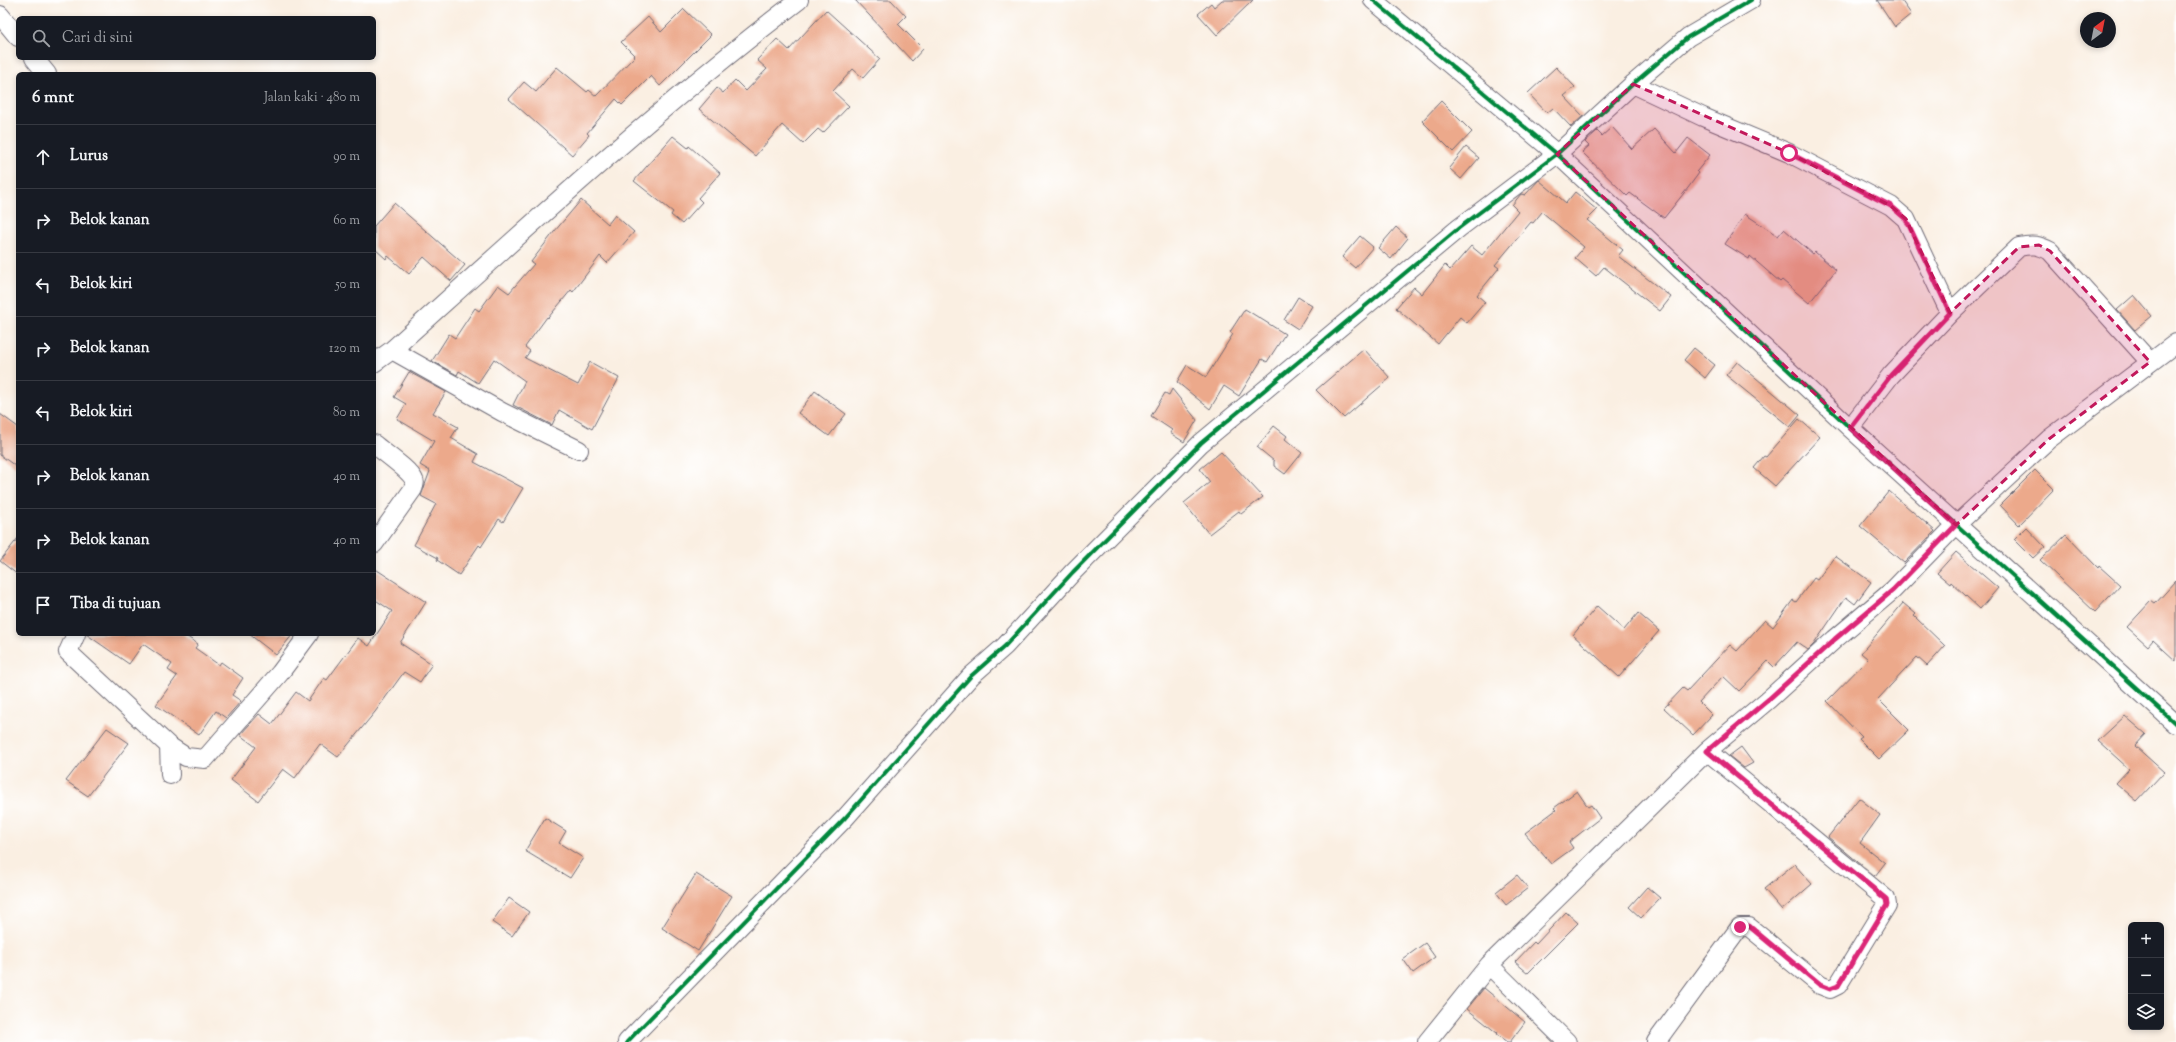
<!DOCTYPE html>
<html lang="id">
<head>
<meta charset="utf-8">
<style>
	:root { --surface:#171b24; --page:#242831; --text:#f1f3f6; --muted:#9ea1a6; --line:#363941 }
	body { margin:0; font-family:"Sorts Mill Goudy",serif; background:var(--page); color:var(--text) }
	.controls { position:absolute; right:12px; bottom:12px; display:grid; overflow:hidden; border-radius:6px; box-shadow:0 2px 6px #0003 }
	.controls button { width:36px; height:36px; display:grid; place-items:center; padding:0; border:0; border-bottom:1px solid var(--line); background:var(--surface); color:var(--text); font:20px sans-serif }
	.compass { position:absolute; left:2080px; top:12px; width:36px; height:36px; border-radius:50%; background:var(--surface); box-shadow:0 2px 6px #0003; rotate:32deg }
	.stop { position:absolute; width:12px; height:12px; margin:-9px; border:3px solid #db2777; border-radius:50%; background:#fff }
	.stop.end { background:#db2777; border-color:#fff; box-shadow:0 1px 4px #0008 }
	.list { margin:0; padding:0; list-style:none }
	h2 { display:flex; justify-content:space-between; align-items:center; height:52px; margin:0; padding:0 16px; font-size:17px }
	h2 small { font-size:13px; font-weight:400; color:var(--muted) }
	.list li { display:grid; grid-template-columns:26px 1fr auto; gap:12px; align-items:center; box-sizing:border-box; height:64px; padding:0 16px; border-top:1px solid var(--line) }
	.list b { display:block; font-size:15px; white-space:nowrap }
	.list em { font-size:13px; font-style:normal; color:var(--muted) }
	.icon { flex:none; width:22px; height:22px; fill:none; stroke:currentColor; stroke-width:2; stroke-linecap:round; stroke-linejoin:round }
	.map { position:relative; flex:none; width:2176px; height:1042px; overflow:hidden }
	.search { position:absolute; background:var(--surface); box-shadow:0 2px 6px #0003; left:16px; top:16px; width:360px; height:44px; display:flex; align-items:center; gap:10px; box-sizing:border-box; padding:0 14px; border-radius:6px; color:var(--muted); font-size:15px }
	.panel { position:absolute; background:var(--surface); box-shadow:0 2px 6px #0003; left:16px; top:72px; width:360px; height:564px; border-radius:6px }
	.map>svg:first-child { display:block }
	.building { fill:#eca98b }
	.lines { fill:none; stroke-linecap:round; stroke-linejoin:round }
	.minor-casing { stroke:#6e6a75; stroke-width:20 }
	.minor { stroke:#fff; stroke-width:18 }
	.cycleway-casing { stroke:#fff; stroke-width:6 }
	.cycleway { stroke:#00873e; stroke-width:4 }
	.route { stroke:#db2777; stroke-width:5 }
	.marked { fill:#c2185b; fill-opacity:0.2; stroke:#c2185b; stroke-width:3; stroke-dasharray:8 5; stroke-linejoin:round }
</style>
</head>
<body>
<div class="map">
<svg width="2176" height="1042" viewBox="0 0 2176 1042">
	<rect width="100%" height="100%" fill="#fff"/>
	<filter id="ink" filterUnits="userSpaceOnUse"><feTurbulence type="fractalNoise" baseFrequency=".025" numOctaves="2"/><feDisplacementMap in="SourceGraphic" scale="8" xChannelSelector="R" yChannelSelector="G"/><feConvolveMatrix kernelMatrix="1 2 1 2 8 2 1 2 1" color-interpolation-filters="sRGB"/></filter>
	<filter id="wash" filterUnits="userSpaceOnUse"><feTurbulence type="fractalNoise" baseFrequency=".012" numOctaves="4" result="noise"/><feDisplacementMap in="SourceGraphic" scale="16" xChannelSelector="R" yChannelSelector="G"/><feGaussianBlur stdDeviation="0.9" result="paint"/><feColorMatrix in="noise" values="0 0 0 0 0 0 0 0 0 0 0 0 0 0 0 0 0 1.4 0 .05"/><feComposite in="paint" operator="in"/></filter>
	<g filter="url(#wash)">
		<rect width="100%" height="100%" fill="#faefe2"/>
		<g id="blocks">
			<path class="building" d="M855,0H891L906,16L898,24L923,49L912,61Z
				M1222,0H1253L1217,35L1198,14L1211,3L1214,7Z
				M1877,0H1901L1911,14L1895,27Z
				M684,9L711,35L660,86L651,76L622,105L616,99L587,133L589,135L572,155L509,99L524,82L536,92L557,67L587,92L589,90L596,96L635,56L621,42L648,17L661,32Z
				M826,10L880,59L863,78L853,69L833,91L849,106L823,133L818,129L803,144L782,125L755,156L699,109L717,88L723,93L735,80L746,91L767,69L757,60L777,39L789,50Z
				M1556,67L1575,87L1564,96L1583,116L1571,127L1553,108L1547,113L1528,93Z
				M1441,101L1472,132L1453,152L1422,121Z
				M1612,127L1632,149L1654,129L1676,153L1688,138L1710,155L1697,171L1699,173L1688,188L1664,218L1630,193L1627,196L1582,152L1589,146L1585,142L1597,131L1602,136Z
				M673,136L688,148L689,146L720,173L698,198L702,202L682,224L671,215L673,212L634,181Z
				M1466,147L1479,158L1461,179L1449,168Z
				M1539,180L1566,203L1575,192L1597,210L1587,220L1623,250L1618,256L1671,297L1660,311L1604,267L1596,276L1575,258L1584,247L1542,212L1533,223L1531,222L1495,265L1499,268L1477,295L1485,302L1467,323L1460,317L1438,344L1396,308L1414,287L1422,294L1445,265L1450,270L1471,246L1482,255L1518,211L1512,205L1521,194L1525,195Z
				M581,200L608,224L615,215L634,232L607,263L600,256L573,292L571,290L548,318L547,317L525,347L530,351L525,358L578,385L590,362L619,378L592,429L559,410L552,425L513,405L525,381L494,359L478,383L459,371L457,375L432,361L449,334L455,338L475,308L479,311L498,285L509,293L534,264L531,262L554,232Z
				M394,203L465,265L451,281L424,257L409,274L388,256L386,259L374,248V226Z
				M1745,214L1778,236L1784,229L1813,254L1815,252L1836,270L1809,303L1782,280L1780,282L1750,256L1749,259L1725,244Z
				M1396,227L1408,238L1391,259L1378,248Z
				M1360,236L1373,247L1355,268L1342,257Z
				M2134,295L2152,316L2135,330L2117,310Z
				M1298,297L1312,306L1298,329L1284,320Z
				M1245,309L1285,334L1267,362L1262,359L1239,396L1224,386L1210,409L1177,382L1187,365L1206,377L1233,334L1230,332Z
				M1694,348L1715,365L1705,378L1684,360Z
				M1364,349L1390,378L1344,418L1316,390Z
				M1737,362L1800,415L1790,427L1726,375Z
				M409,372L446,392L433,413L458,427L451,438L478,454L474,462L523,488L503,522L499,519L481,547L479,545L459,575L437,560L438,558L414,545L436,504L421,496L430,471L420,465L434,441L397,419L406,404L394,397Z
				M1172,389L1197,420L1184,442L1170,433L1172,430L1151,416L1165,393L1169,395Z
				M815,391L846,414L829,436L798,413Z
				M0,414L18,427V468L0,455Z
				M1799,419L1820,437L1775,486L1754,468L1764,456L1766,457Z
				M1274,426L1287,436L1285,439L1302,453L1285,474L1274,466V461L1257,447Z
				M1221,452L1263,497L1241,514L1239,511L1209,534L1184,503L1210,482L1200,469Z
				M2035,470L2054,489L2019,525L2000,505Z
				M1889,491L1935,531L1904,563L1860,526Z
				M2026,527L2045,547L2033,558L2014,539Z
				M2066,535L2098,568L2099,566L2120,585L2095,612L2040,560Z
				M18,538V575L0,561Z
				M1956,552L1998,588L1980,609L1951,582L1950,584L1937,573Z
				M1835,556L1871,582L1855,604L1846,597L1814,644L1808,650L1797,642L1774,667L1768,661L1739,691L1723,676L1699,702L1712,715L1693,735L1664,708L1683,688L1687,691L1730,645L1737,651L1765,620L1773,627L1793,600L1796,602L1814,578L1817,580Z
				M374,568L426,602L400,643L432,664L420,682L404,672L375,712L338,757L320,744L295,778L283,769L258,801L231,780L256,747L240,735L259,714L272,724L296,692L308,701L324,678L327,680L358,638L369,646L392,611L374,599Z
				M2176,581V661L2153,640L2148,646L2127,627L2151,601L2155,604Z
				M1903,603L1916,614L1914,616L1945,646L1927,666L1917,657L1878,699L1909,730L1879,759L1859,739L1862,737L1827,701L1868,659L1861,653Z
				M1597,606L1624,630L1638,613L1659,631L1619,677L1573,635Z
				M86,634H183L198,644L195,648L219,665L221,662L243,678L232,695L241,701L226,718L216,711L199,735L156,705L177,676L168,670L172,664L143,644L129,664Z
				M249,634H293L276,655Z
				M2125,716L2146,734L2135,746L2164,772L2137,801L2116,783L2129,769L2098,741Z
				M107,728L129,743L88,796L66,781Z
				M1741,747L1753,763L1744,768L1729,756Z
				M1577,791L1588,807L1591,805L1600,818L1569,842L1573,848L1551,864L1525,833L1556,810L1554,808Z
				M1859,798L1880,815L1860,843L1885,863L1875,876L1828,837Z
				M545,818L566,831L559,843L583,858L570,878L525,851Z
				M1794,864L1812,884L1782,910L1764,889Z
				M696,874L732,896L698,951L662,928Z
				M1517,875L1528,888L1506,905L1496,892Z
				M1647,887L1660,898L1641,918L1629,907Z
				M509,898L529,912L512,936L492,922Z
				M1566,912L1578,923L1528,973L1515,962L1534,942L1536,944Z
				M1425,943L1435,957L1413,973L1403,959Z
				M1484,988L1525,1022L1510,1042H1507L1496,1034L1497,1033L1467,1009Z"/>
		</g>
	</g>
	<g filter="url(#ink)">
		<use href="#blocks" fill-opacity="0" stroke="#6e6a75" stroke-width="1"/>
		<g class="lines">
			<g class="minor-casing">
				<path id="minor" d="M1373,0L1557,154L1850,428L2176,724
					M0,15L18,37
					M34,58L47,74
					M1633,84L1703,117L1789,153L1891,206L1906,219L1950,313
					M392,350L502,412L579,450
					M374,363L392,350C525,230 657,108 799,0
					M1850,428L1891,375L1950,313L2019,247C2032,244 2039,245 2050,251L2150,362
					M374,444C383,452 410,470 414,480C416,483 414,486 413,489L374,544
					M76,634L68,652L169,746L170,775
					M169,746L186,757L205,759L280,673L309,634
					M1489,965L1567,1042
					M627,1042L845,818L971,676L1005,646L1073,572L1201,443L1459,228L1557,154L1633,84L1688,37L1751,0
					M1427,1042L1489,965L1707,751L1769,699L1835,639L1893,590L1956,525L2049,439L2176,343
					M1656,1042L1740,927H1749L1820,985L1830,989L1838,985L1887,905L1886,899L1707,751"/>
			</g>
			<use href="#minor" class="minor"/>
			<g class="cycleway-casing">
				<path id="cycleway" d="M1373,0L1557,154L1850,428L2176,724
					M627,1042L845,818L971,676L1005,646L1073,572L1201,443L1459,228L1557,154L1633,84L1688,37L1751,0"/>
			</g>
			<use href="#cycleway" class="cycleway"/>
		</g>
	</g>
	<g class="lines" filter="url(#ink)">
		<path class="route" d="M1740,927L1749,926L1820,985L1830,989L1838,986L1884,910L1887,905L1886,899L1707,751L1769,699L1835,639L1893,590L1956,525L1850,428L1891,375L1950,313L1906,219L1891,206L1789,153"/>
	</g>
	<path class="marked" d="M1633,84L1789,153L1891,206L1906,219L1950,313L2019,247L2039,245L2050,251L2150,362L2049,439L1956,525L1557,154Z"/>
</svg>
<div class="controls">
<button>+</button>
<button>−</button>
<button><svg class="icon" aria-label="layers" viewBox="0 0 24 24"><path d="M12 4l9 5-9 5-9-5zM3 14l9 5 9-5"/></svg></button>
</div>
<svg class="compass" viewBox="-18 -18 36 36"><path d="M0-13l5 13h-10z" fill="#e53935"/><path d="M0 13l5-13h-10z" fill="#9ea1a6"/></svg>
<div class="stop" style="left:1789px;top:153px"></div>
<div class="stop end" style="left:1740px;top:927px"></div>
<div class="search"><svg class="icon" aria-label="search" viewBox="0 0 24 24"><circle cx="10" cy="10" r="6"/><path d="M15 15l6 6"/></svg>Cari di sini</div>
<section class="panel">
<h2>6 mnt<small>Jalan kaki · 480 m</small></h2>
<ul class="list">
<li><svg class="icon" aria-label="ahead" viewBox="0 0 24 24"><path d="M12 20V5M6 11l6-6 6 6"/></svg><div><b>Lurus</b></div><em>90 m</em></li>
<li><svg class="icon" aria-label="right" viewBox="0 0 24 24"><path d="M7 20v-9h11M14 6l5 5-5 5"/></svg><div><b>Belok kanan</b></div><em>60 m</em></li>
<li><svg class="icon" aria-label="left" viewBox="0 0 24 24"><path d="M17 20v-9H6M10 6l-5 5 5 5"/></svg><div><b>Belok kiri</b></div><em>50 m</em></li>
<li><svg class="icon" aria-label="right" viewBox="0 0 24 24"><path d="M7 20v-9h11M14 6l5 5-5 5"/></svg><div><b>Belok kanan</b></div><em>120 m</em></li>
<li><svg class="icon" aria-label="left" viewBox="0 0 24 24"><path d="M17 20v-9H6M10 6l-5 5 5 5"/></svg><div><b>Belok kiri</b></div><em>80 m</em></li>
<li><svg class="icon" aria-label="right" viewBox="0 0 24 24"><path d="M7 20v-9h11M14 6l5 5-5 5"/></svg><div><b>Belok kanan</b></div><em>40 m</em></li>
<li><svg class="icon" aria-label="right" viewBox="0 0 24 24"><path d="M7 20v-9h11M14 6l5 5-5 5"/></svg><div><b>Belok kanan</b></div><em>40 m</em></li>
<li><svg class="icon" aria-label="arrive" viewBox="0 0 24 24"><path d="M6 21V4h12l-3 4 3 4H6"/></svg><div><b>Tiba di tujuan</b></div></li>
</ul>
</section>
</div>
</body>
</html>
